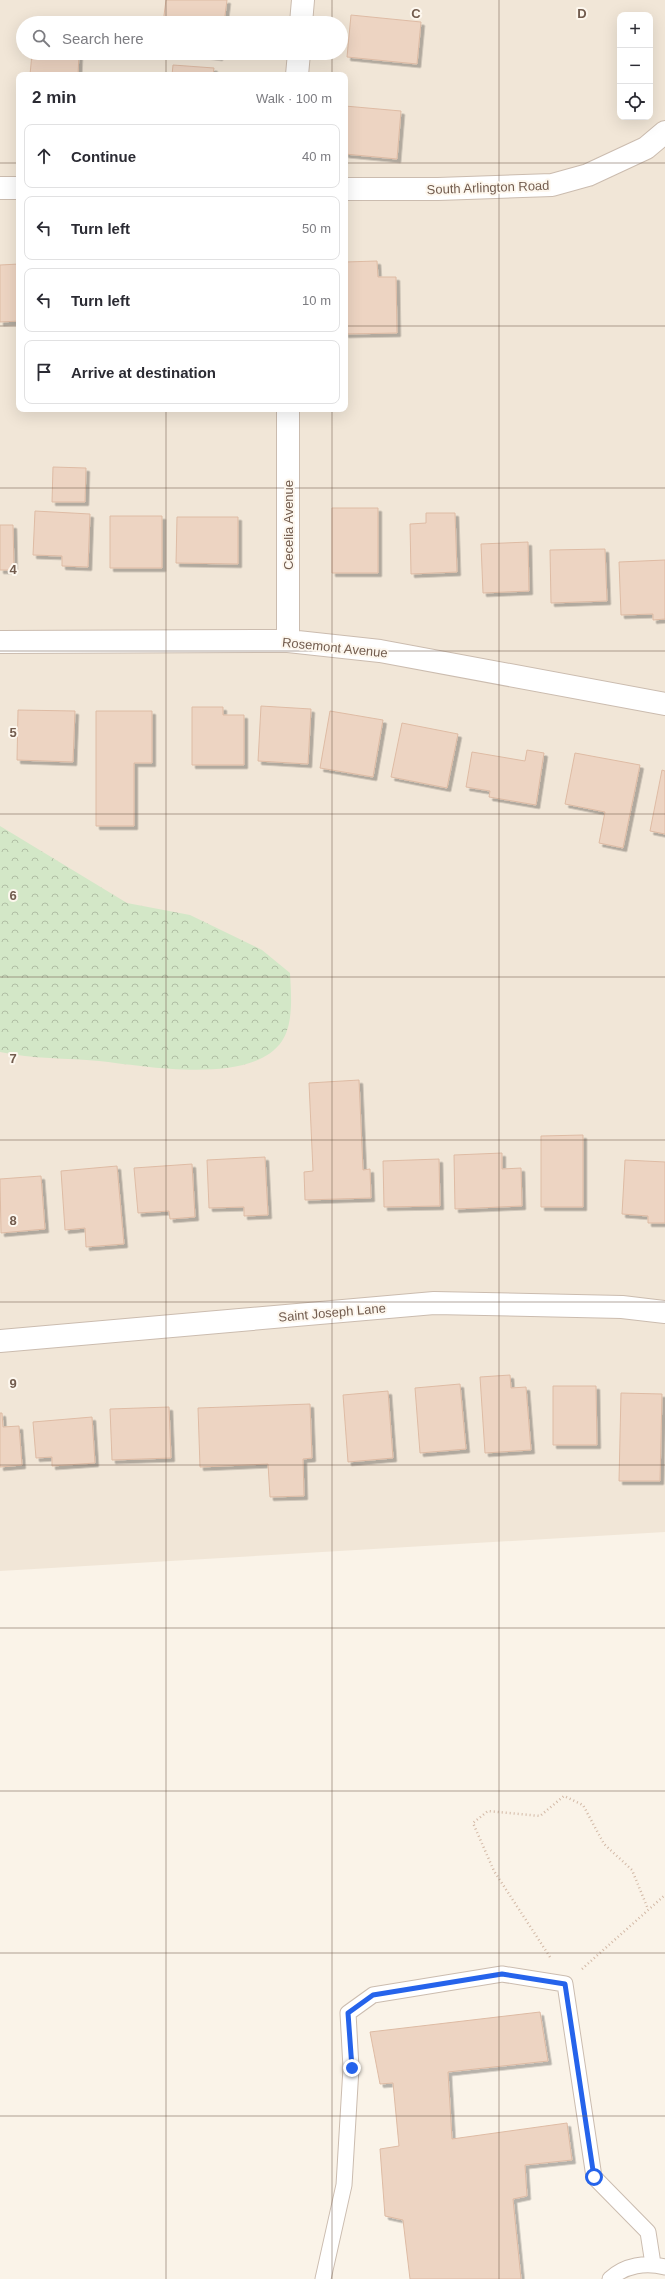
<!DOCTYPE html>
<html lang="en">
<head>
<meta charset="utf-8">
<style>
	:root { --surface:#fff; --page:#f2f2f3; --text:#2b2b33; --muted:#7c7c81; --line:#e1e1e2 }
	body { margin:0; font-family:Arial,sans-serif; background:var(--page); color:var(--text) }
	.controls { position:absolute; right:12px; top:12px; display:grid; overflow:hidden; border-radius:8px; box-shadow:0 4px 16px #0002 }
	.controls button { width:36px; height:36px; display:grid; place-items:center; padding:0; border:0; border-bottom:1px solid var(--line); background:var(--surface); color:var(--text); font:20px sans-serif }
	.stop { position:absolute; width:12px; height:12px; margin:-9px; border:3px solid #2563eb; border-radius:50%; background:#fff }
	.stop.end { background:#2563eb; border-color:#fff; box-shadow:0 1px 4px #0008 }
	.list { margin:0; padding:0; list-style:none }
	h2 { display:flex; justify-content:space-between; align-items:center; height:52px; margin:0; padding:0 16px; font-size:17px }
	h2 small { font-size:13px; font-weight:400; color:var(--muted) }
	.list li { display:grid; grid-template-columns:26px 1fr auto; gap:12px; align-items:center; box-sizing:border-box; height:64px; margin:0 8px 8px; padding:0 8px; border:1px solid var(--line); border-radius:8px }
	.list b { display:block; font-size:15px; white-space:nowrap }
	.list em { font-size:13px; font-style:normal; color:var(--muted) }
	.icon { flex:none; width:22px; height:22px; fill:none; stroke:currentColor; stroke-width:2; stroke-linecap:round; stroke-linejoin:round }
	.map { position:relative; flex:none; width:665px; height:2279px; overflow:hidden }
	.search { position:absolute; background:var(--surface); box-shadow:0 4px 16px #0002; left:16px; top:16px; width:332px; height:44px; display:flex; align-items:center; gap:10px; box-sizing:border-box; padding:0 14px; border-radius:22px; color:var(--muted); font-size:15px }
	.panel { position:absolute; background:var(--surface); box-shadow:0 4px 16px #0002; left:16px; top:72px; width:332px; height:340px; border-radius:8px }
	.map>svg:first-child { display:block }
	.residential { fill:#f1e6d7; fill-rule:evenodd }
	.forest { fill:url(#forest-crowns) }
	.building { fill:#edd4c2; stroke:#debba4; filter:url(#shadow) }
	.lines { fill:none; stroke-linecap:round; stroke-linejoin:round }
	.service-casing { stroke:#cbbcaf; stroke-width:17 }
	.minor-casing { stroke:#cbbcaf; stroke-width:24 }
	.path { stroke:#d2b8a5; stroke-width:2.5; stroke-dasharray:1 3; stroke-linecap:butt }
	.service { stroke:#fff; stroke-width:15 }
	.minor { stroke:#fff; stroke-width:22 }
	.route { stroke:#2563eb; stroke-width:5 }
	.grid { fill:none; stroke:#725c4e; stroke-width:1; stroke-opacity:0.55 }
	.labels { text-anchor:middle; stroke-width:4; stroke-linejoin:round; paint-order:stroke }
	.street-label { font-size:13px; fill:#725c4e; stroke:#fdf7ee }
	.grid-label { font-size:13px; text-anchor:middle; font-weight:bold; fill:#725c4e; stroke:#fdf7ee; stroke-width:4; stroke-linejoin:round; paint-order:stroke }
</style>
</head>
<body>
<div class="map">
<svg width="665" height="2279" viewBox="0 0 665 2279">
	<defs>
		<pattern id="forest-crowns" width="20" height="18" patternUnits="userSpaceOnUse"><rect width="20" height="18" fill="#d3e7c7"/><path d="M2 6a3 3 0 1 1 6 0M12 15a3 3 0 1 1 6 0" fill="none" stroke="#b0bea4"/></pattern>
		<filter id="shadow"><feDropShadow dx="3.5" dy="3.5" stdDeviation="0" flood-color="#0004"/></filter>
	</defs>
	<rect width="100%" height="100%" fill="#faf3e8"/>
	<path class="residential" d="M0,0H665V1532L0,1571ZM620,15H650V117H620ZM23,23H341V53H23ZM19,75H345V409H19Z"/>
	<path class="forest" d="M0,826L127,903L190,915L262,950L290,973C291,993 294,1023 282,1041C252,1086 145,1066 99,1061C66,1058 33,1059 0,1052Z"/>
	<path class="building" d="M166,0H227L224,23H163Z
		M351,15L421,22L417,64L347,57Z
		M32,53H79L78,75H30Z
		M188,53H220L219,57Z
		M173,65L214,68L213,75H172Z
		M345,106L401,111L397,159L345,154Z
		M377,261L378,277H396L397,333L345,334V262Z
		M19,264V321L0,322V265Z
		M53,467L86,468L85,502H52Z
		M332,508H378V573H332Z
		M35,511L90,514L88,567L62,566V556L33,555Z
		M426,513H455L457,572L411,574L410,524L426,523Z
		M110,516H162V568H110Z
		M177,517H238V564L176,563Z
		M0,525H13L14,570H0Z
		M528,542L529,591L483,593L481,544Z
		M605,549L607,601L551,603L550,550Z
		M665,560V619L653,620V614L621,615L619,562Z
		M261,706L311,709L308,764L258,761Z
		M192,707H223V715H244V765H192Z
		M18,710L75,711L73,762L17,760Z
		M96,711H152V763H134V826H96Z
		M330,711L383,720L373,777L320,768Z
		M402,723L458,734L447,788L391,777Z
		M527,750L544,753L536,805L489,797L490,791L466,787L472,752L525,761Z
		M575,753L640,765L623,848L599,843L605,812L565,804Z
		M662,770L665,771V834L650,831Z
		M359,1080L363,1170L370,1169L371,1198L305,1200L304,1172L313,1171L309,1083Z
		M583,1135V1207H541V1136Z
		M502,1153V1169L521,1168L522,1206L455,1209L454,1155Z
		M265,1157L268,1215L244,1216V1207L209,1208L207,1160Z
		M439,1159L440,1206L384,1207L383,1161Z
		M625,1160L665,1162V1223H648V1216L622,1214Z
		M192,1164L195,1217L170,1219L169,1211L138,1213L134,1168Z
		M117,1166L124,1244L86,1247L85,1228L65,1230L61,1171Z
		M41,1176L45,1229L1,1233L0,1179Z
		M510,1375L511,1388L526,1387L531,1450L485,1453L480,1377Z
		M460,1384L466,1449L420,1453L415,1388Z
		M553,1386H596L597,1445H553Z
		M388,1391L393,1458L348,1462L343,1395Z
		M621,1393L662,1394L660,1481H619Z
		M310,1404L312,1458L303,1459L304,1496L270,1497L268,1464L200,1467L198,1408Z
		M169,1407L171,1458L112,1460L110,1409Z
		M0,1413H2L3,1427L19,1426L22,1465L0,1467Z
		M92,1417L95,1463L52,1466V1457L36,1458L33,1422Z
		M540,2012L548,2061L448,2072L452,2139L567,2123L572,2160L525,2165L527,2196L513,2199L521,2279H410L403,2220L385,2216L380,2149L399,2146L393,2083L380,2084L370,2032Z"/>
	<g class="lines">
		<g class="service-casing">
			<path id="service" d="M323,2279L344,2185L351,2068L348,2013L373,1995L502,1974L565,1984L594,2177L648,2232L653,2264
				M610,2279C625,2265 646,2262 665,2267"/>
		</g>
		<g class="minor-casing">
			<path id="minor" d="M301,23L303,0
				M297,75L299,53
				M0,188H19
				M345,189H438L552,185L588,175L646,148L665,132
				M288,409V641
				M0,642L288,641L380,651L665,704
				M0,1341L434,1303L622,1307L665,1312"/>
		</g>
		<path class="path" d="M550,1957L494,1871L473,1823L488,1811L540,1816L564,1796L583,1805L604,1844L632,1870L648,1909
			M582,1969L665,1895"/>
		<use href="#service" class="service"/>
		<use href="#minor" class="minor"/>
	</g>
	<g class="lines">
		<path class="route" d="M352,2068L348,2013L373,1995L502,1974L565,1984L594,2177"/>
	</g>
	<path class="grid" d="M166,0V23M332,0V23M499,0V2279M166,53V75M332,53V75M0,163H19M345,163H665M0,326H19M345,326H665M166,409V2279M332,409V2279M0,488H665M0,651H665M0,814H665M0,977H665M0,1140H665M0,1302H665M0,1465H665M0,1628H665M0,1791H665M0,1953H665M0,2116H665"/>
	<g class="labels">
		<g class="street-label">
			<text transform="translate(488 187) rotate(-2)" y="5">South Arlington Road</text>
			<text transform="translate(288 525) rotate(-90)" y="5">Cecelia Avenue</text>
			<text transform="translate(335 647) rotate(6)" y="5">Rosemont Avenue</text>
			<text transform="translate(332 1312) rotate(-5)" y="5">Saint Joseph Lane</text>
		</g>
	</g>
	<g class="grid-label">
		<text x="416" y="18">C</text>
		<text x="582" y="18">D</text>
		<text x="13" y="574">4</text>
		<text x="13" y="737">5</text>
		<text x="13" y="900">6</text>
		<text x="13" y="1063">7</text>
		<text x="13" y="1225">8</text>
		<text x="13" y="1388">9</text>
	</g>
</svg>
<div class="controls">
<button>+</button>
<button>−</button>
<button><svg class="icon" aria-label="locate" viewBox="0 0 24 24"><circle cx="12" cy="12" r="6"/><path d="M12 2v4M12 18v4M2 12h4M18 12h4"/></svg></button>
</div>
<div class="stop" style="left:594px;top:2177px"></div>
<div class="stop end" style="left:352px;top:2068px"></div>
<div class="search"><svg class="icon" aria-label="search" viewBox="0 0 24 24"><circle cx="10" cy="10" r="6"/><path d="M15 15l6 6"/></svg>Search here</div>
<section class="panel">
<h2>2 min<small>Walk · 100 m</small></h2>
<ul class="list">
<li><svg class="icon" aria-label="ahead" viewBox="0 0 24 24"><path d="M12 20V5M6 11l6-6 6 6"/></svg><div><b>Continue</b></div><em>40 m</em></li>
<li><svg class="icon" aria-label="left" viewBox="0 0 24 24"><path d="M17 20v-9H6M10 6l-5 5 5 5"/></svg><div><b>Turn left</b></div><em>50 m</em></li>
<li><svg class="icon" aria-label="left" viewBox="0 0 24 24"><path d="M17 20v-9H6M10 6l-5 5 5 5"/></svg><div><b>Turn left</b></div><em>10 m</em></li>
<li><svg class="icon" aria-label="arrive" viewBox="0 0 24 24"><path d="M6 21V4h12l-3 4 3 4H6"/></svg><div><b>Arrive at destination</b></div></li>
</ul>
</section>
</div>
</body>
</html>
